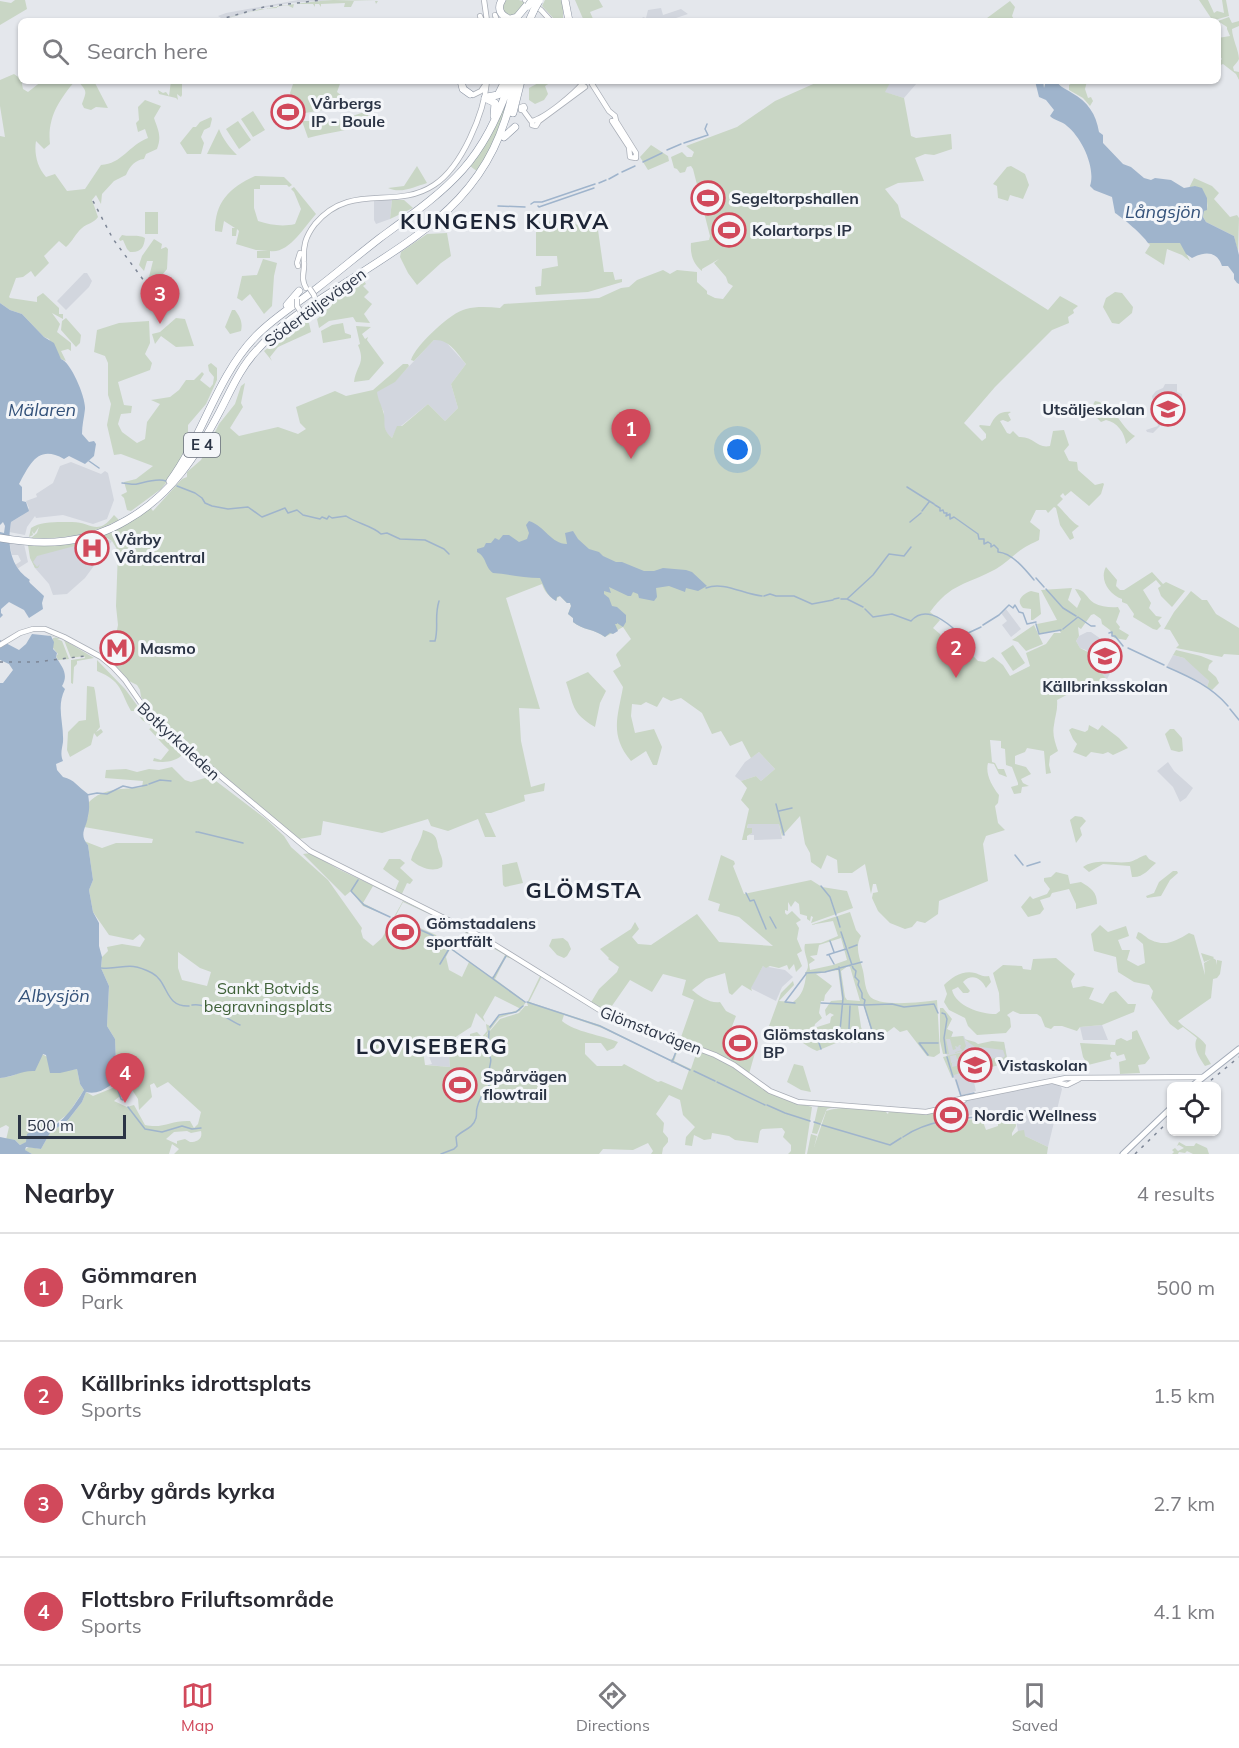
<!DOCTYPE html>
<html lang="en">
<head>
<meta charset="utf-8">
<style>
	:root { --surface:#fff; --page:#f2f2f3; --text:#2b2b33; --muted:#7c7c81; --line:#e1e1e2; --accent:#d1495b }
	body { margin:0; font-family:Mulish,sans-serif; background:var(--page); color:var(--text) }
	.controls { position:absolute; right:18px; bottom:18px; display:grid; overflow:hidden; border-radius:9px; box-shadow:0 2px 4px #0004 }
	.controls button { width:54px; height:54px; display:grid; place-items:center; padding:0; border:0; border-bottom:2px solid var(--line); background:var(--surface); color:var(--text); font:30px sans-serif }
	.scale { position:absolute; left:18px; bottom:15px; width:108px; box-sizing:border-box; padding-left:6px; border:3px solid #2b3445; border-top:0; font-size:16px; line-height:21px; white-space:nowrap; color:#2b3445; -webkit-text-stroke:4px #f4f6f9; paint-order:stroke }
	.you { position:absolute; left:738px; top:450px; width:21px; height:21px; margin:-15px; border:4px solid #fff; border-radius:50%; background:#1a73e8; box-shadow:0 0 0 9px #1a73e833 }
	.badge { display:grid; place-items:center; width:39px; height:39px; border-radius:50%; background:var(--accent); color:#fff; font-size:20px; font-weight:700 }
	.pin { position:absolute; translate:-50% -50px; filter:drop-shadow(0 2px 3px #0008) }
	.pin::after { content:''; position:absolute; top:32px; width:21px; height:18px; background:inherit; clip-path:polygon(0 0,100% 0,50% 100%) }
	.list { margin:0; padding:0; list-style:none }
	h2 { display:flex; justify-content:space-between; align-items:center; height:78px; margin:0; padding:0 24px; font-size:26px }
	h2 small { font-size:20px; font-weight:400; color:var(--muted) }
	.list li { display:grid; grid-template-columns:39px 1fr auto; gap:18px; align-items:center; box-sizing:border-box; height:108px; padding:0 24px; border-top:2px solid var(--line) }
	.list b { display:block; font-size:22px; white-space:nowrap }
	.list p { margin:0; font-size:20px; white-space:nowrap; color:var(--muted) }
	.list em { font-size:20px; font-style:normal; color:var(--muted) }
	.icon { flex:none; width:33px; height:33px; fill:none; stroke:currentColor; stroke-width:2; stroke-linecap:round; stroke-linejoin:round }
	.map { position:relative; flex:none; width:1239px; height:1154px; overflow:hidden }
	.search { position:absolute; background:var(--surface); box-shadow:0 2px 4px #0004; left:18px; right:18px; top:18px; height:66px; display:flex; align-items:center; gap:15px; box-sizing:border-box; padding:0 21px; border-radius:9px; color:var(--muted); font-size:22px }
	.sheet { height:510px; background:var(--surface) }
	nav { display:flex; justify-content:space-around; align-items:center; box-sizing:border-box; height:84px; border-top:2px solid var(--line); background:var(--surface); font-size:16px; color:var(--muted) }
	nav a { display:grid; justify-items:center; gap:3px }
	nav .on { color:var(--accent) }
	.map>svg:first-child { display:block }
	.built { fill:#d2d6de }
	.green { fill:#c9d6c5; fill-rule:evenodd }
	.water { fill:#9fb4cc }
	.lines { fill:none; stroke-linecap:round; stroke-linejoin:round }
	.stream { stroke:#9fb4cc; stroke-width:1.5 }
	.secondary-casing { stroke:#a9aeb7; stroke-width:6 }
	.primary-casing { stroke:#a3abb8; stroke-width:7 }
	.highway-casing { stroke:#8b94a3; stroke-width:8 }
	.secondary { stroke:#fff; stroke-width:4.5 }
	.primary { stroke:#fff; stroke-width:5 }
	.highway { stroke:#fff; stroke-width:7 }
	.rail { stroke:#7d8696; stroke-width:1.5; stroke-dasharray:3 6; stroke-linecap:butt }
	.secondary-bridge-casing { stroke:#a9aeb7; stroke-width:6; stroke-linecap:butt }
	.highway-bridge-casing { stroke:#8b94a3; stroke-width:8; stroke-linecap:butt }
	.secondary-bridge { stroke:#fff; stroke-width:4.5 }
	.highway-bridge { stroke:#fff; stroke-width:7 }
	.labels { text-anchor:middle; stroke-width:6; stroke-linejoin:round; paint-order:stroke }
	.shield { fill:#f4f6f9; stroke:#676e7b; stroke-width:1.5 }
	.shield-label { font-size:15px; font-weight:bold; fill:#2b3445 }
	.poi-label { font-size:16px; font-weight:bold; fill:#2b3445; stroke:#f4f6f9; text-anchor:start }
	.street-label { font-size:16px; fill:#2b3445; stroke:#f4f6f9 }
	.park-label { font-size:16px; fill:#3f6138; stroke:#f4f6f9 }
	.water-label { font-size:18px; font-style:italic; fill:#34527a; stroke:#f4f6f9 }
	.district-label { font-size:22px; font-weight:bold; letter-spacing:1.5px; fill:#1d2536; stroke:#f4f6f9 }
</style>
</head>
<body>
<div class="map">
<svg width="1239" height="1154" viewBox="0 0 1239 1154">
	<rect width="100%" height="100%" fill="#e4e7ec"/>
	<path class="built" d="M298,0H333L290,3L262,8L218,21L221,18L218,16L226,13Z
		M661,8L663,15L681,9L688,14L667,21H640L643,17L646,18L648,10Z
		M891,81H914L917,83L904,98L884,92Z
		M374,200H392L390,219L376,224L374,220Z
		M84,273H87L92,281L89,287L66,310L57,301Z
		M434,340H444L466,364L451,384L458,408L445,421L428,404L396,430L392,438L386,432L383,423L384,412L379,403L376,392L395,381Z
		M1165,384H1177V392L1182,394L1183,415L1178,419L1173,418L1168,420V422L1163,423L1153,433L1147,432L1146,430L1158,426L1152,396L1156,391L1163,388Z
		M71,462L101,474L105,471L108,473L114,500L107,519L93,524L63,515L36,518L35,516L27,527L25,535L9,532L11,522L21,516L29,508L26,501L37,497L36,494L53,483L60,466Z
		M99,537L112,541L85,578L67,594L53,595L49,584L35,568L30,555Z
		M9,542L24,544L28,562L17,569L15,565L21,561L18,555H12Z
		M1006,609L1021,629L1011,637L1002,625L1007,621L1001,613Z
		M1087,632H1091L1118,651V658L1107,679L1097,668L1095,660L1086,650L1080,648L1076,641L1079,636Z
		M1173,655L1184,658L1196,667L1209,681L1207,687L1167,666Z
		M759,752L775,769L761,781L756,776L741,781L736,777L735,776L745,762Z
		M1168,762L1174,771L1193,788L1186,798L1180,802L1173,787L1157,771Z
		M748,824H779L782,839L754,840V835H749L752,833L747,829Z
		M763,966L785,970L793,977L782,987L776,1001L750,988Z
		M1102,1025L1108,1040H1083L1080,1027Z
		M946,1029L953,1032L951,1038L964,1036L966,1041L976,1045L1004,1042L1008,1062L972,1073L976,1091L960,1096L946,1053L944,1039Z
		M444,1048L453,1051L449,1055L450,1067L427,1065L432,1064L428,1054H432V1051Z
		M1053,1083L1060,1085L1062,1089L1048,1147L1025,1136L1018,1131L1014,1110L964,1116L961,1113L960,1107L964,1100Z"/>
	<path class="green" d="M15,0H25L27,9L0,25V1L11,3Z
		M333,0L378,1L376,4L375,1H354L351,7H344L345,3L321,4V7L319,4H315V7L313,4H294L293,8L287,5L277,6V8L260,9L218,21C256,9 293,3 333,0Z
		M504,0H519L527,3L519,14L510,18L501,11Z
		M545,0H563V21H556L542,6Z
		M575,0H599L603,7L590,12L594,21H584Z
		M1199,0H1208L1214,13L1217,11L1224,13L1222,0H1226L1229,16L1211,21V18Z
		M1010,1L1015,7L1012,16L1015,21H983Z
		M1229,17L1232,23L1239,21V26L1232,29C1232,38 1239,51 1239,59C1238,62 1235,64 1233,67L1234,71L1239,72V80L1236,74L1223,64L1218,66V63L1222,59L1218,53V38L1230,36L1227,29V27L1218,21Z
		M14,74L21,79L23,89L28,92L42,81H75C59,100 47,118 50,144L44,149L36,141C34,153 37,167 46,177L55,174L67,191L85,189L101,165C122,164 129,145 148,138L145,129L138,132L136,123L139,120L138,107L145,100L161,106L154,118C158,130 162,136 157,149L146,154L144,159C135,160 130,166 126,175L114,181L102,194L101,204L96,195L92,200L98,217C94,223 88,223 82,228C75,234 73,241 66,247L59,241L44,256L49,263L35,277L31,271L23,277L16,278L9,297L10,298L37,302V297L43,293L59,308V314H63V319L52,313L60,324L57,332L71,343V351L68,349L61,351L66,361L61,359L49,339L44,337L22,314L10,310L0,303V136L5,137L0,106V80Z
		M78,81H96L95,83L108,108L96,107L91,110L84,108L82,104C87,90 87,92 78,81Z
		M171,81H182V95L181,97L177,94L178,100L176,98L159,94L158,90L163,93L166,92L169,96Z
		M294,81H341L337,92L342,96L341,110H332V99L329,96L322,101L323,110L305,113L293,103L290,93Z
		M511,81L504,121L478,172L470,166Z
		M542,81H550V83L545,86L548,94L544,100L535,104L529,100V88Z
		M820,81H891L885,92L904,98L911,136L916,138L951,134L952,149L934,155L925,154L915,158L924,181L898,183L885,189L898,205L901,217L1048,310L1060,296L1078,306L1073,310L1074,313L1068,317L1069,323L1052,330L995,387L964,423L982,441L986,438V434L979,426L980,425L990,426C995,416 999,411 1011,412L1008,414L1011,420L1008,422L1003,420L1000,421L1007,433L1010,434L1013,431L1019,437C1034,436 1037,449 1050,446L1053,431L1064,430L1069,445L1064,451L1069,461L1077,462L1078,470L1095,485L1103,483L1104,484L1101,494L1089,506L1071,491L1065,496L1063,493L1060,496L1063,499L1057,505C1064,511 1072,523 1079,526L1072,532L1074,538L1070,540L1060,525L1056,508L1054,507L1048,513L1046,510H1036L1030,522L1040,530L1039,540C1033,543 1024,547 1018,552C1012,557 1004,564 996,569C966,585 951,583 930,612L940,620L933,628L940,634L946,644C960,642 969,651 978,661L985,662L993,657L1003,665L1010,676L1030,666L1026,653L1046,644L1054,633H1061L1059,630L1039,634L1037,624L1057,620L1041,590L1072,588L1068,600L1077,608L1081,599L1075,589C1085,589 1086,598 1094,603C1101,607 1112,608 1118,607L1120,611L1116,622L1120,627L1119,629L1129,635L1126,640L1114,638L1110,630L1102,624L1101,619L1094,614L1091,615L1081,629L1078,627L1079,636L1076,641L1080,648L1090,653L1097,668L1107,679L1105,691L1076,690L1057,700C1058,710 1055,716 1054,725C1052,734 1055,742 1058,751L1050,756L1049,765L1051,773L1046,774L1044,751L1027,748L1025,752L1015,756V764L1026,767L1031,774L1021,779L1023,783L1029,786L1022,787L1021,793L1014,794L1011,787L1018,785V783L1012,767L1006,765L1005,749L1001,748V741L990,740L992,762L995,763L998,769H1004L1007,777L999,774L994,764L988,763C985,774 992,786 999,795L998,803L995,806L998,823L1005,830L986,836L983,844L988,881L939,901L938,914L925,923L917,921L912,927L905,929L890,923L878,911L872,898L873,893L878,892L876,884H873L871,894L865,864L852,873H838L837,860L827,855L821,869L811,862L810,853L805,844L800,816L782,836L779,824H748L747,828H752V833L747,836V840H742L749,809L741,800L747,788L741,781L756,776L761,781L775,769L759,752L751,758L742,741L730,746L721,731L712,734L702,713L681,698L671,701L663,697L657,707L646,702L641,705L632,704L631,716L635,733L654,729L662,747L657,765H653L646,751L631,761C609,735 618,716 623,687L613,671L621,666L616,655L617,653L631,639L623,627L605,637C595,629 582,630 573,622V618L568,614L571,606L570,603H567L560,596L557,598V601C550,598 544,591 542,584L506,598L540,709L519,708L521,741L531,787L545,783L544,791L524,795L525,801L491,813H485L496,837H485L478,819L448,831L431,826L428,819L382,833L323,821L321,835L299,839L205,762L194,750L158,720L141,697L140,690L137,685L129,681L115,665L103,657L108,649L114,650L121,647L115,640L118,625L116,606L118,551L112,541L107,538L103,540L101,539L37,556L33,562L37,567L40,564L38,568H35L30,558L28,545C83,549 105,536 150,507L153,511L182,479L187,477V472L201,460L219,424L235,404L241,386L245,383L241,403L243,407L230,428L239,436L278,427L298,434L306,429L300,423L296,407L335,391L346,396L373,390L403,364H408L409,366L395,382L377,392C378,400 381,404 383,411C387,423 380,427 392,438L397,426H402L428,404L445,421L458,408L451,384L466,364C457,353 449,339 434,340L414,361L411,360C415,346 451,312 466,309C477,306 489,307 500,308L504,304L599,298L621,288L629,287L637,280L663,270L670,274L677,270L697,272V282L707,291V294L715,298L723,299L733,286L728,283L726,277L714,263L719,259L702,269V271C693,264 690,254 691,243L709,240L710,236L693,169L691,166L687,167L685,172L680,173L677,169L674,168L671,157L682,152L687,157H692L694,152L686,146L737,127L775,101Z
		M1075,81H1087L1085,89L1088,98L1091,97L1093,101L1090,106L1083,98L1069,90V85Z
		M253,111L265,130L253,137L241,119Z
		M367,111L370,122C350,131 329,132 308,138L302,121H338Z
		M211,117L212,119L210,127L204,130L201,137L204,143L201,154H187L180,143L193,127H196L200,122Z
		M238,121L251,140L239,149L226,129Z
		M219,129C223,139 229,147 237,155L207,154Z
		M651,145L668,156L669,161L648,170L640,157Z
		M417,166L427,183C414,187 401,194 388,188L404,186Z
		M1011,166L1025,174L1029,185L1023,199L1010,195L1008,201L998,198L997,186L993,184L1007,167Z
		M255,176L284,177L292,185L289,187L287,185H260V189H254V208L258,221C270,225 283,227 295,224L301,209L294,192L291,189L294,187L316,214C304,227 289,254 270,251V258H257V251L268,250H256L236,244L239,231L237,229L236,236H232V228H235L224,221L222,232L215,231C215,202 229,188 255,176Z
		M1194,178L1212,186L1219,193L1214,199L1230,217L1237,215L1239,218L1238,253L1234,236L1206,222L1203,217L1204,211L1207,209C1209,200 1203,189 1195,186L1189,188Z
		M392,200H404L413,208L390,219Z
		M145,212H158V234H145Z
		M540,221L559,222L563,221L598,230L604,272H613L615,280L622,279V282L588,292L536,295L535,287L541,286L542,269L558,266L557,256H536V231Z
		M447,233L451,256L441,263L417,285L408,273L400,257L401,252L427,234Z
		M122,235C130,237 138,234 145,238C144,247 141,253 130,252L127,249L123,240L120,241L119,239Z
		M154,239L162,244L161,249L166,247L168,249L167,269L154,285L149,277L153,261H147L144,271L139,265L142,256Z
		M1173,242L1181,243L1190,261L1182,255L1167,249L1164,265L1145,253L1150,245L1148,243Z
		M263,259L277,263L274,276L272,306L264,314L250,294L242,301L237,298L242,276L257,275Z
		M363,279L366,284L363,286L369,292L364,297L372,304L364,314L370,323L356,322L353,317L329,321L319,328L317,319L324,313L340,294Z
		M1115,292L1122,293L1133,307L1132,313L1119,324L1112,323L1103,307L1106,298Z
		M232,310H235C240,317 243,322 241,331L230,334L225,327Z
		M66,318L81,335L80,343L76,347L61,330L62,321Z
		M176,318L185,319L194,346L176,347L161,336L155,344L152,334L160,332Z
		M149,321L150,343L145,354L152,363L150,370L118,382L124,405L132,406L131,413L121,414L118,424L122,432L137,443L145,439L147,422L160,404L151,400L170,397L179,390L186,380H194L202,372L204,374L200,380L210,388L213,384L214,377L209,371L208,365L211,363L217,368V380L206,404L188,425V444L170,478L161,489L131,511L127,510L124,498L121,495L127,492L124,482L136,479L153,466L121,454L114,455L107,425L111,404L108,395V363L105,356L94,352L97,330L119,323Z
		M305,322L309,323L311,332L278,347L270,357L272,361L264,351L289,331Z
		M343,323L345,333L351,335V338L323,343L321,331L332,325Z
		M356,326L371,327L362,334L365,339L368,337L367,340L384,363L369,380L354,382C356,365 366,364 358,345L360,344Z
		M1095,401C1115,404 1120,427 1135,436L1126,444C1125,433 1117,422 1106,420L1101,422L1093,414L1089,412Z
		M114,515L119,520C91,534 63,540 31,538L37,533L39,527L34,534L32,531L33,535L29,537L31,528C41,521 58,522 72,522C92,522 97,537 114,515Z
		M1106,567L1117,580L1116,586L1120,590H1124L1152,572L1163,584L1166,582L1185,591L1172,607L1161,596L1158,588L1161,586L1156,580L1143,590L1151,603L1149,608L1156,616L1162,617L1158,621L1161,626L1157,630L1153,629L1133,617L1134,614L1127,604L1122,602V599C1109,595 1099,579 1106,567Z
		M1031,591L1039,593L1041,614L1033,620H1031V609L1023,608C1015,600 1023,594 1031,591Z
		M1191,591L1202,600H1207L1216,614L1239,628V655L1224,654L1222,657L1176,648L1179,645L1170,630L1164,629L1174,612Z
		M1034,625L1043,644L1026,651L1018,642L1012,640Z
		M46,634L61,639H57L62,641L69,659L58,660L56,656L58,654L53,648V638H56Z
		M64,640L94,658L77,661V664L74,667L73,684L71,683V660L85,658L84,656L71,658Z
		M1013,645L1025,663L1013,671L1001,653Z
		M1176,650L1201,656L1213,661L1209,665L1208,670L1216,677L1219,683L1212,690L1207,687L1209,681L1184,658L1173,655Z
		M97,660L125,689L145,716L182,751L183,754C176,762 164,763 153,761L154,758L161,760L169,750C161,743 156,736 149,729L151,728L150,725L142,720L136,711H131C120,691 122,681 97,671Z
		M588,672L606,691L600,703L595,727C571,713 574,705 566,682Z
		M87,686L94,687L95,691L100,727L96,732L101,729L103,732L97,737L94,733L91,745L70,757L67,750L68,732L79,721L86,720Z
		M1089,725L1098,730L1102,725L1119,738L1128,748L1113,755L1108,752L1103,754L1091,752L1086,757L1073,752L1077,744L1073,739L1069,730L1072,728L1085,732L1088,730Z
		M1170,729H1174L1182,738L1183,751L1179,752L1171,750L1165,734Z
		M172,767L185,780L191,782L205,778L216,781L266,819L284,836L291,847L328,880L362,928L361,931L363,938L373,946L382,938L403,901L460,928L516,960L506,957L495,979L526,1002L520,1011L499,1018L483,1039L500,1019L519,1013L525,1006H528L527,1003L541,974L604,1015L698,1050V1053L702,1051C728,1058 745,1077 767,1090C781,1099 797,1102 812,1107L805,1154H788L791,1151V1145L783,1137L785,1132L782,1128L762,1129L760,1131L758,1143L735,1140L729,1136L712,1133L711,1139L704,1140L694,1135L692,1146L685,1145L686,1137L695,1127L683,1115L680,1100L669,1095L656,1114L664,1123L663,1132L668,1138V1142L663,1148L662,1154H651L653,1151L648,1143L633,1150L603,1149L599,1154H174L179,1149L172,1144L169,1154H32L24,1150L29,1147L41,1149L50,1133L68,1120L82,1102L86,1092L93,1096L115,1087L114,1083L123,1073L116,1061L115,1039L107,1026L109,986L101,968L102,957L108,951L107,947L122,944L140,947L145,939L140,934L133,940L109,935L93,912L89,890L93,880L88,845L84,841L102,848L116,843H152L153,839L84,827L88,817L89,802C104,787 123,790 142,787L143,781L105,778L106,770L126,769L137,772L149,769L159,770ZM403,902L436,917L444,924L447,922L505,955L494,976L491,977L439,940L436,935L395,917ZM450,949L469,962L462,977L449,970L446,957ZM178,952L200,968L211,972L207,986L182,980L178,968ZM542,976L603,1015L677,1042L678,1045L673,1058L670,1060L600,1025L529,1002ZM495,996L521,1009L499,1016L490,1026L486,1024L487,1031L482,1037L477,1032L470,1034V1040L455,1045L451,1040L471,1027L476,1013L485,1022L483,1017ZM564,1015L602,1028L689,1070L682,1090L661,1081L658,1082L624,1064L622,1066H597L585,1054V1043H601L607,1051L614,1048L618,1042C601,1035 575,1032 562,1021ZM680,1044L697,1051L691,1069L674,1061ZM428,1046V1049L439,1047L454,1050L449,1055L450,1067L425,1065L423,1050H427L424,1047ZM168,1082L201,1112L198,1124L194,1128L190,1121C171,1120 164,1129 145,1125L134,1105L127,1107L114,1101L120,1096L121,1091L129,1085L138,1099L139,1110L152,1097L150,1085L154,1083L157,1088ZM187,1131L191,1133L201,1131C203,1139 197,1142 190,1142L185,1139L177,1141V1144L166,1139L174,1132Z
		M1075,816L1082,817L1086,821L1080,828L1082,835L1076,843L1070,820Z
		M423,830C434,833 437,836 438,847C440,855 444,859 442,867C432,873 419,867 411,860C414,849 421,842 423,830Z
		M311,853L338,869L387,892L391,895L373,886L363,903L390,917L363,906L351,891L345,896L303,854Z
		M721,855L734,861L735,864L733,866L744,894L811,880L822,887L847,891L853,908L811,923L813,917L811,916L810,921L807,919V916L800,914L799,904L795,901L791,907L788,902V911L785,910V913L787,915L792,911L801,920L796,923L799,928L797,939L802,951L797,954L802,966L796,972L794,964L789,970L787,965L779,968L770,966L766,968L763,966L751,988L752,991L742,985L732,995L729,993L725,973L706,979L692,990C699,996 711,1004 720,1002L726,1011L736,1016L731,1029L758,1042L749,1074L722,1056L680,1040L694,1000L682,995L686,980L663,974L652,992L630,980L607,1013L590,1004L599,989L617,972L619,967L608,959L609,958L600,949L631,929L635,922L639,929L632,937L638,944L651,945L697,914L719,942L773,946L739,917L718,911L720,904L708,900Z
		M1146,855L1149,859L1156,863C1149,869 1143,878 1132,877L1130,866L1103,864L1089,872L1083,867C1096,858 1114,864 1129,862C1135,861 1139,857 1146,855Z
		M389,859H400L405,863L400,868L413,880L410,884L407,883L401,896L394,893L399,881L383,869Z
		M517,862L523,883L505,887L503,885L502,865Z
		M1173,871H1177L1178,873L1170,880L1161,896L1147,898L1146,896L1154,893L1159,882Z
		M1056,872L1068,875L1070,884L1081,882C1091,888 1097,892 1097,904L1076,909V904L1069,889L1052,893L1050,897L1040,900L1044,909L1040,914L1028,917L1021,907L1030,896L1033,899L1047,894L1050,889L1044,881V878L1051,877Z
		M850,912L856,930L861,936C855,946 859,956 862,967C865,976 864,987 869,995C876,1008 923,1002 937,1000L940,1053L934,1057L927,1056L907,1030L900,1032L894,1027L874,1042L836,1043L817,1051C805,1046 797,1038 788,1032C782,1028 775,1030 769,1026L781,993L793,981L794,985L779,1001L793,1002C802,996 805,986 806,975L805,973C813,964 802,955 805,944L821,943L838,936L833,921L810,925ZM841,938L847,960L833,965L810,970L809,964L815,960L810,956L817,955L819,945ZM848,966L850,967L860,1001L847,1000L845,997L841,971ZM838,970L842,1000L831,1001L825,1010L826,1016L830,1013L834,1015L831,1017L830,1023L814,1028L815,1024L822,1018L819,1013L821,1001H824L825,995L832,986L816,974ZM858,1006H864L873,1037L866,1040L861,1027Z
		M1100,925L1108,932L1126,926L1129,936L1118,940L1122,950H1130L1127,960L1138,966L1145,963L1143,944L1136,938L1138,932C1144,934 1146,938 1151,940C1166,947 1176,941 1189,933L1194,935L1205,975L1204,963L1211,959L1204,962L1201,953L1214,957L1213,958L1216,960L1217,965V960L1222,961L1220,974L1217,978L1213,979L1211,998L1178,1021C1187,1031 1199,1035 1206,1045L1205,1054L1211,1064L1205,1066C1200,1058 1192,1048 1197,1038L1183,1027L1178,1030L1170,1024L1151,998L1153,991L1149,985L1134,982L1118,972L1116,957L1094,951L1091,934Z
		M563,938L568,942L571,949L567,956L564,958L557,955L549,946L552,939Z
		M1056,958L1075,974L1071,981L1073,988L1084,986L1094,988L1089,999L1103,1004L1110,993L1116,991L1128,1004H1136L1134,1012L1102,1025L1080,1027L1077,1031L1062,1026H1054L1051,1029L1045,1027L1041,1017L1037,1014H1020L1013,1011L1007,1015L1010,1018L1011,1027L1006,1033L977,1035L968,1026L965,1018L949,1010L944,1002L947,994L944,985C952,977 963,970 975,973C981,975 983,977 989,976L991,982L986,988C981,978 972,973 963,982L970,991L968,993H963L958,987L952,990C956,1006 980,1014 996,1014L1000,1011L999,993L993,973L1003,965L1022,966L1023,969L1031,970L1033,959Z
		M940,1008H943L952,1019L947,1029L953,1032L951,1037L963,1036L964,1039L975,1042L978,1044L992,1041L1004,1042L1007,1059L1004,1058V1062H1008L975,1072L977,1067L974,1066L975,1062H984L986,1060L991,1062V1059L998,1057L1003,1058L1005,1056L1003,1050L981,1047L975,1050V1047L964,1039L966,1046L963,1051L953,1053L962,1050L960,1048L961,1045H959L958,1047L955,1046L956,1049L953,1050L950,1039H946L949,1054H943L940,1041Z
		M1137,1030L1150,1058L1145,1064L1138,1065L1140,1073L1120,1074L1119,1062L1126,1060L1124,1054L1117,1056L1115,1052H1111L1110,1056L1112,1059L1088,1065L1083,1057L1080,1043L1115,1045L1116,1040L1121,1038L1127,1041L1132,1039V1032Z
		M963,1052H965L967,1064L974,1062V1064L970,1065L968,1069L964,1057L957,1059L956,1055L950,1056L951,1063L955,1062L952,1063V1067L965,1064L967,1071L954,1075L952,1078L943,1057Z
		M42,1054L70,1070L77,1069L80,1084L84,1090L68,1114L49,1128L41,1131L27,1142L20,1145L15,1140H6L9,1127L6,1125L0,1128V1078C20,1076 28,1068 42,1054Z
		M794,1064L803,1066L811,1092L801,1090L787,1082Z
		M818,1106L834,1107L827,1109L826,1111C844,1105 866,1109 885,1111L888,1114L889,1111L930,1113L942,1111L943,1121L982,1119L986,1130L998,1126V1121L995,1116L1015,1114L1016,1126L1012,1133V1136L1018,1131L1024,1130L1025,1136L1048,1147L1047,1154H807L811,1134L817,1136L814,1147L826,1112V1111L817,1134L812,1133Z
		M1179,1142L1186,1146H1194L1196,1143L1207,1148L1209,1154H1193L1187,1151L1185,1153L1179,1152L1178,1154H1172L1174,1152L1172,1150L1175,1148L1178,1151L1184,1148L1179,1145L1177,1146Z"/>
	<path class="water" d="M1035,81H1043L1044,88L1046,81H1056C1060,87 1066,89 1072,93C1088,102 1096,114 1099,132L1103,135V143L1123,164L1131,167L1144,178L1151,180L1155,178L1171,180L1184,188L1195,186L1202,188L1207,198V210L1204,211L1203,217L1206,222L1234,236L1239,255V284L1237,283L1234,279V274L1228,266H1222C1217,251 1205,251 1192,258L1186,254L1180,243H1148C1143,235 1123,218 1115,213L1112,197L1094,190L1090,186C1096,168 1082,138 1067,126C1062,121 1055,121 1050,116L1054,110L1046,100L1039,97Z
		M0,303L10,310L22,314L44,337L54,343L61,359C71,362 86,398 85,409C84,418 82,425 82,434L89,442L94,441L96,444L94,456L85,464L69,456L64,459C38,444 30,464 19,484L22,487V501L26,502L29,511L11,522C7,545 10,567 30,580L29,581L30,583L44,596L42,603L43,609L29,618L24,610L9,602L1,609V613L3,615L0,618V532L4,533L5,526L3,522L0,525Z
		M529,521C545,526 551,544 567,544L565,533L573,531L578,539L589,549L599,552L603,556L616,562H622L644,571H654L663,568L686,570L692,572L707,586L698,591L686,588L685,592L669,586L656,588L657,597L654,601L639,598L638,594L633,592L631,596H628L609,587L611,593L604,591V594L609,598L612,606L617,607L626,615V622L623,627L617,623V624H615L618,631L613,634L610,633L605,637C595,629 582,630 573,622V618L568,614L571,606L570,603H567L560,596L557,597L556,601C546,595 545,588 540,578C524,578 508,574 493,573C484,566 487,557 477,552V549L484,547L486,543H491L495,538L499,540L503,535H509L519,542L527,539L529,533L526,525Z
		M32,634L51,636L54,642L53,649L57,653L56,657C62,667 69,674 62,686L65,689C56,707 64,723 63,742C62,749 60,754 63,761L56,764L57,770L63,777C75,780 77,786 88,794C89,801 90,808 88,816C87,827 78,834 88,845L93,880L89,890L93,912L99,923V946L102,957L101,968L109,986L107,1026L115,1039L116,1061L123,1073C114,1083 101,1096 86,1092L82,1102L68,1120L50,1133L41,1149L26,1147L25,1150L32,1154H0V1137L15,1140L20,1145L26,1142L27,1134L35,1129C57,1135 74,1106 84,1090L80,1084L77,1069L60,1073H50L46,1055L43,1054L35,1071C22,1070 13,1077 0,1078V683H3L13,670L9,664L0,660V640L19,650L26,644Z"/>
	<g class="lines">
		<path class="stream" d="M684,143L708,135L705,129L707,124
			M667,150L681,144
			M643,162L662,153
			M622,172L635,166
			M609,179L618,174
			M599,183L606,180
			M531,204L534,202H542L595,184
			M498,206L525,207
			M538,206L539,207L594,188
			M89,461L99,468
			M122,483C127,483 133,485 137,484C146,482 157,478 166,481
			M177,486L195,493L202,498L205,503L212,506L228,509L248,507L262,517L285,508L288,513L297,510L303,515L320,519L322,517L327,519L329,516L332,518L346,516C356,523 373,526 381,534L387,533L400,539L425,540L444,549L449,554
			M907,487L934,504
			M935,505L940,508V511L943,510L944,513H947L946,516L950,514V519L954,517L978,534L979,539H984V544L988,542L991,544V547L994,545L998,549V552C1012,553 1025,569 1034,580
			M922,511L929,502
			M910,522L921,513
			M1036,578L1044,587
			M706,588C723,581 743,594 762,596
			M1046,589L1063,608L1076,616
			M764,596L770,594L776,596H794L812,604L833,600
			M834,599L839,598
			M841,599H847L863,607
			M847,599L873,575L889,554L904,556L911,547
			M865,609L873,617L892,614L911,621C924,606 941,618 953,628
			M1036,624L1039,634L1061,630
			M983,625L999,615L1009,605L1013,608L1015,605L1019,612L1023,613L1027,624L1036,622
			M1063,629L1078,617L1091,626H1095
			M955,630L958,633
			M961,633L966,634L981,627
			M1109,633L1112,632V636H1115L1123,646
			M430,641H435C439,627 434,617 439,601
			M1128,648L1164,665
			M1167,667C1190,677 1212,687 1228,706
			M1230,709L1239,720
			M149,784L160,780L171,781
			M87,795L97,793L107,794L123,786L132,788L147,785
			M776,804L784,835
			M779,811L792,808
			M196,832H197
			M198,832L243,843
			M1015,855L1023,865
			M1027,866L1040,862
			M358,880L351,891L364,905L390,917
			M821,886L830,897L836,915
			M746,893L750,901L754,900L766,929
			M770,917L776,928
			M837,917L840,927
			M393,918L432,935L525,1002
			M841,932L853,968L856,971L855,977L859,981L858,985L862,993V998L865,1000L864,1005L892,1004L904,1007L934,1004L938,1013
			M830,941L834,952
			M849,948L857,945
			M827,955L846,949
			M829,955L834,964
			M440,964L449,949
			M839,967L843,998L839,1042
			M101,968C124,970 127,960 152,973C169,982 164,1007 189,1006
			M806,973L825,972L862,962
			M493,978L506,956
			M527,1002L600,1026L690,1070
			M795,1003L785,1002L806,974
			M821,1003L864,1005L874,1037
			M192,1005C207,1002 226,1019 240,1025
			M942,1013L945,1014L947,1019L944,1038L946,1053
			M490,1027L499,1015L516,1012L523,1006
			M849,1029L850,1006
			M821,1049L818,1040L839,1032
			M928,1055L919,1043H938
			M947,1057L953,1077
			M672,1062L679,1044
			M694,1071L715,1081
			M956,1080L961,1096L974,1093
			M115,1082L121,1099L123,1100
			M717,1082L765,1105
			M767,1105L785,1113L810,1121
			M128,1107L145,1129L162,1132L182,1126L192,1129L201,1128
			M961,1109V1113
			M814,1122L820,1124
			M822,1125L890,1145L901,1138
			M903,1137C935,1115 979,1118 1016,1115
			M441,1154L454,1149L457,1146L456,1137C462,1130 473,1129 476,1118C477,1114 476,1111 477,1108C479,1099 483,1093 489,1087C489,1082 488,1076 489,1071C490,1062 493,1061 488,1052L489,1031"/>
		<g class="secondary-casing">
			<path id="secondary" d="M484,0L487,21
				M525,0L541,10L551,21
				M495,15L497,21
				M480,16L482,21
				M583,83C574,94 545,118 532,121V125L536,126L539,121L585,87
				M592,84L609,111L615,116L616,121L636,153V158L630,157L629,147L612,121
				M473,95L481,91L485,85
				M521,110V107L524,106L525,108L523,110L531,121
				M298,266L297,263L300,253
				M306,288C300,278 305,271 304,262C303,246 305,237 315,224C351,181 395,211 434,185C462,167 484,113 487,81
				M303,315L311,316L315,311
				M0,645L20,633L33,629H45L64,637L101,657L113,667L125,680L145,709L164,729L310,851L482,937L606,1014L715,1055L734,1065L770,1091L798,1102L926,1112L958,1105L966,1098
				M1053,1081L1067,1085L1079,1079
				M952,1103L956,1100L1066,1078L1203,1077"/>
		</g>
		<g class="primary-casing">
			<path id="primary" d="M1192,1086L1239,1049
				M1123,1154L1172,1107"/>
		</g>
		<g class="highway-casing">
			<path id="highway" d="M502,0C497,8 500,16 510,19L517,17L527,5
				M565,0L569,21
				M529,21L534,10
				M461,81L463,89L470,94
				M487,97L498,95L504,83
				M485,98L495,103L494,116
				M513,113L521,81
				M504,137L515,127
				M287,305L299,291
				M314,313L334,295
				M170,481C203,436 216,378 255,337C273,318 295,305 316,289C338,272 358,255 380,238C448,188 483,165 510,81
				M0,538C45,546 87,544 127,520C171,495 197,455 220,411C231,390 240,368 257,350C279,325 308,307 336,289C427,230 494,196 515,81"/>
		</g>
		<use href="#secondary" class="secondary"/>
		<use href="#primary" class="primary"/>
		<use href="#highway" class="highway"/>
		<path class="rail" d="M218,20L264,7L322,0
			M93,201L113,239L159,301
			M0,662H36L85,656
			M1204,1086L1239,1057
			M1135,1154L1172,1118"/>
		<g class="secondary-bridge-casing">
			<path id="secondary-bridge" d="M310,289L314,295L317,305
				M297,299V306L303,315"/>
		</g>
		<g class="highway-bridge-casing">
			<path id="highway-bridge" d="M528,6L532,0
				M534,10L539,1"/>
		</g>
		<use href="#secondary-bridge" class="secondary-bridge"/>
		<use href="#highway-bridge" class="highway-bridge"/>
	</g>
	<defs>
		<g id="stadium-ring" transform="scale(1.725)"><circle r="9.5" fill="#f4f6f9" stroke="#d1495b" stroke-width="1.5"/><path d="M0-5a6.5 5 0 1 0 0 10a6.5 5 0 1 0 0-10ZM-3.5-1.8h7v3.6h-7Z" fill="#d1495b"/></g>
		<g id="school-ring" transform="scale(1.725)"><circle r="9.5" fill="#f4f6f9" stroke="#d1495b" stroke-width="1.5"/><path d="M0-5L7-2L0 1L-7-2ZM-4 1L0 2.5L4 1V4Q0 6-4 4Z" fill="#d1495b"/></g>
		<g id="hospital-ring" transform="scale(1.725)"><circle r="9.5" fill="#f4f6f9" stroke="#d1495b" stroke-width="1.5"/><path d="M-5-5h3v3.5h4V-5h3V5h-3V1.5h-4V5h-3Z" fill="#d1495b"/></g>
		<g id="metro-ring" transform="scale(1.725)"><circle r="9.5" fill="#f4f6f9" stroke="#d1495b" stroke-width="1.5"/><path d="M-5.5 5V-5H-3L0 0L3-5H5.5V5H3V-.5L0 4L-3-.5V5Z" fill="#d1495b"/></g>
	</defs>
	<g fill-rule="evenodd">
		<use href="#stadium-ring" x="288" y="112"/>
		<use href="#stadium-ring" x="708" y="198"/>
		<use href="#stadium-ring" x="729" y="230"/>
		<use href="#school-ring" x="1168" y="409"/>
		<use href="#hospital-ring" x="92" y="548"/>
		<use href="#metro-ring" x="117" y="648"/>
		<use href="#school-ring" x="1105" y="656"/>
		<use href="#stadium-ring" x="403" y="932"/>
		<use href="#stadium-ring" x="740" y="1043"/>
		<use href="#school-ring" x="975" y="1065"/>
		<use href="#stadium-ring" x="460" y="1085"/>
		<use href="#stadium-ring" x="951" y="1115"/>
	</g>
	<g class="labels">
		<rect class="shield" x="184" y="433" width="36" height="24" rx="4.5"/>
		<g class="shield-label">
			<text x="202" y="450">E 4</text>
		</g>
		<g class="poi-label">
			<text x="311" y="109">Vårbergs<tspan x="311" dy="18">IP - Boule</tspan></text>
			<text x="731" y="204">Segeltorpshallen</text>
			<text x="752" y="236">Kolartorps IP</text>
			<text x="1145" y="415" text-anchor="end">Utsäljeskolan</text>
			<text x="115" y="545">Vårby<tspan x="115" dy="18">Vårdcentral</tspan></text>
			<text x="140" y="654">Masmo</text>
			<text x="1105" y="692" text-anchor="middle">Källbrinksskolan</text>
			<text x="426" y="929">Gömstadalens<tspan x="426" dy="18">sportfält</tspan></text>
			<text x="763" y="1040">Glömstaskolans<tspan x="763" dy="18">BP</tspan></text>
			<text x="998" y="1071">Vistaskolan</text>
			<text x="483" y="1082">Spårvägen<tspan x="483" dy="18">flowtrail</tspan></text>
			<text x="974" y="1121">Nordic Wellness</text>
		</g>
		<g class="street-label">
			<text transform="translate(315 307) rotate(-36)" y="6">Södertäljevägen</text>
			<text transform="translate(179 741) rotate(43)" y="6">Botkyrkaleden</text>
			<text transform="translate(651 1030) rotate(21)" y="6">Glömstavägen</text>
		</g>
		<g class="park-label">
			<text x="268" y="994">Sankt Botvids<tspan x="268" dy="18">begravningsplats</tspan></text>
		</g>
		<g class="water-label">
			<text x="1163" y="218">Långsjön</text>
			<text x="42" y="416">Mälaren</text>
			<text x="54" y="1002">Albysjön</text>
		</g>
		<g class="district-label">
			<text x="505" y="229">KUNGENS KURVA</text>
			<text x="584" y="898">GLÖMSTA</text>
			<text x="432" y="1054">LOVISEBERG</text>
		</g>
	</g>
</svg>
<div class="controls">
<button><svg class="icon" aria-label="locate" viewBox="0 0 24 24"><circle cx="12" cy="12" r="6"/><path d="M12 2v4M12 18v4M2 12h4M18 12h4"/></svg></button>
</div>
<div class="scale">500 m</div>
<div class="you"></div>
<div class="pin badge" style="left:631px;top:459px">1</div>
<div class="pin badge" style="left:956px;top:678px">2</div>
<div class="pin badge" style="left:160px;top:324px">3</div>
<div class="pin badge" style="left:125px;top:1103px">4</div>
<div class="search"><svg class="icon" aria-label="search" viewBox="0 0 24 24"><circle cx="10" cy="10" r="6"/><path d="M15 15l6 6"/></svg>Search here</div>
</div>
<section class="sheet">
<h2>Nearby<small>4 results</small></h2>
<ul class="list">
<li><span class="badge">1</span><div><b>Gömmaren</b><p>Park</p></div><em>500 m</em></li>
<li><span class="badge">2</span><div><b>Källbrinks idrottsplats</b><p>Sports</p></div><em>1.5 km</em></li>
<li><span class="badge">3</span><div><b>Vårby gårds kyrka</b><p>Church</p></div><em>2.7 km</em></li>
<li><span class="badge">4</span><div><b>Flottsbro Friluftsområde</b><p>Sports</p></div><em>4.1 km</em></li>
</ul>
</section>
<nav>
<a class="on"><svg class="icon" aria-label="map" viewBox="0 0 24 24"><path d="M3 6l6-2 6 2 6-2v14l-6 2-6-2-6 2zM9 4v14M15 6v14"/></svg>Map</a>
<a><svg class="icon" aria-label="directions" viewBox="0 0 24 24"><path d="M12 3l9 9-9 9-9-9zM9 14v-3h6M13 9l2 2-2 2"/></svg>Directions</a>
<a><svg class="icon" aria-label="saved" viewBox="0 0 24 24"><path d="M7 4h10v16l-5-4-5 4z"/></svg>Saved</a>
</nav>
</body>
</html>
